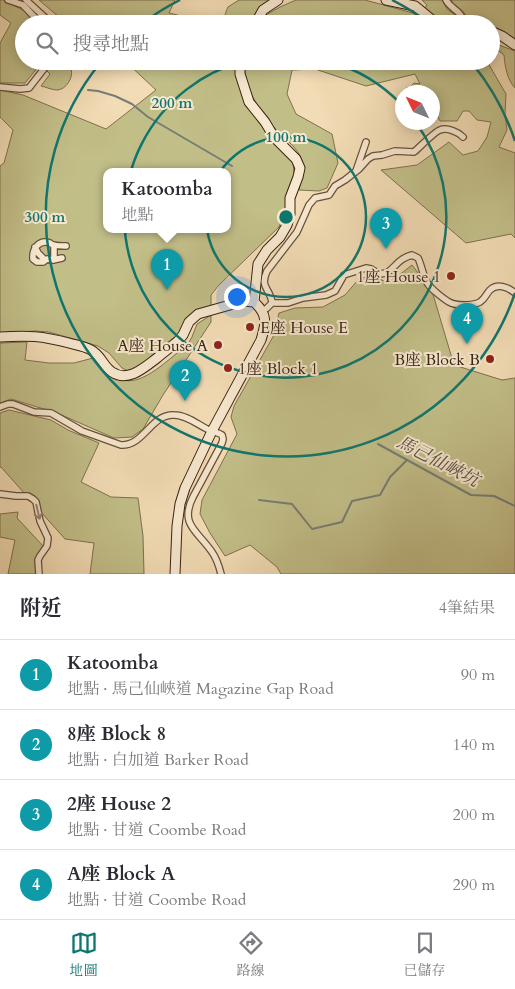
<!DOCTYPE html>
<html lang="zh-TW">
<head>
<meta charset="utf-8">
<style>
	:root { --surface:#fff; --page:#f7f7f7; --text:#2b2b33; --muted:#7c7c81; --line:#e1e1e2; --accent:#0f766e }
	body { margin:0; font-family:Cardo,"Noto Serif TC",serif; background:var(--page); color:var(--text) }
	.compass { position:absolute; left:395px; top:85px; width:45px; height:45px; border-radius:50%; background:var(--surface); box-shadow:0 2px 12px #0003; rotate:313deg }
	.you { position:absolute; left:236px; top:296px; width:18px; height:18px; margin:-12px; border:4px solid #fff; border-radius:50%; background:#1a73e8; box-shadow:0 0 0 8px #1a73e833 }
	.badge { display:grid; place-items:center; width:32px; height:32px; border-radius:50%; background:var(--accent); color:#fff; font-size:16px; font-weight:700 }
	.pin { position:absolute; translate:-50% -41px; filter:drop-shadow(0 1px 2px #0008) }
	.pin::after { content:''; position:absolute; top:26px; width:18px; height:15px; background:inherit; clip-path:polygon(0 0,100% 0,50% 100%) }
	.popup { position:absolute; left:103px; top:168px; width:128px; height:65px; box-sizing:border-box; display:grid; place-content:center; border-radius:10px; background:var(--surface); filter:drop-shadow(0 1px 4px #0005); font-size:16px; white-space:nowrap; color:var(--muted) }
	.popup b { font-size:19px; color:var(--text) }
	.popup::after { content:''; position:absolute; left:50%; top:100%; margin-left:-10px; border:10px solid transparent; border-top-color:var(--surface) }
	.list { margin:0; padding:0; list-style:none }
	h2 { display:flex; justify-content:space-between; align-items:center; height:65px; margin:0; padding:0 20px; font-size:21px }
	h2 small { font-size:16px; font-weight:400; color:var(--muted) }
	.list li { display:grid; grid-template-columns:32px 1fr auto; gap:15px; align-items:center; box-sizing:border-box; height:70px; padding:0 20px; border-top:1px solid var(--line) }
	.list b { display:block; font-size:19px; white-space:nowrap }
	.list p { margin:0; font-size:16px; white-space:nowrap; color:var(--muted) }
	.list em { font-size:16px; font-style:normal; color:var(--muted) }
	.icon { flex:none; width:28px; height:28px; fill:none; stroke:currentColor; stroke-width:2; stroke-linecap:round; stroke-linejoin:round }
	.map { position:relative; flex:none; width:515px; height:574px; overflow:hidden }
	.search { position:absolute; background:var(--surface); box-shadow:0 2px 12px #0003; left:15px; right:15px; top:15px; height:55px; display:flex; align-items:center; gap:12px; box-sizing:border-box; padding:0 18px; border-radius:28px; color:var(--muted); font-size:19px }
	.sheet { height:345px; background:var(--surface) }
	nav { display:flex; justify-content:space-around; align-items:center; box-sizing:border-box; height:70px; border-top:1px solid var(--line); background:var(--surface); font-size:14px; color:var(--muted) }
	nav a { display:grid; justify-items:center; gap:2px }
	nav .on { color:var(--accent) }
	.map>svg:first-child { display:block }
	.green { fill:#c2be88; stroke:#7e704e; fill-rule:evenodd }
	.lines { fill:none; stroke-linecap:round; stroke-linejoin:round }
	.stream { stroke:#767d75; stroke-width:2 }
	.street-casing { stroke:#67503c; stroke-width:8 }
	.secondary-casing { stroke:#392213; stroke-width:11 }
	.street { stroke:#f7e8cf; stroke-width:5.5 }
	.secondary { stroke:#f7e8cf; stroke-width:9 }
	.oneway { stroke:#988571 }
	.ring { fill:none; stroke:#0f766e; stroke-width:2.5 }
	.poi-dot { fill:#8f2418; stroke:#f7e8cf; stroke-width:2 }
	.labels { text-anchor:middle; stroke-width:4; stroke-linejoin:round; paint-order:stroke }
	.poi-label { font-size:16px; fill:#392213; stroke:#f7e8cf; text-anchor:end }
	.water-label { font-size:18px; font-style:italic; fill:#584f44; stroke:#f7e8cf }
	.centre { fill:#0f766e; stroke:#f7e8cf; stroke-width:2.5 }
	.ring-label { font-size:15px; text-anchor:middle; font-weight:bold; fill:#0f766e; stroke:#f7e8cf; stroke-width:4; stroke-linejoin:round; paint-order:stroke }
</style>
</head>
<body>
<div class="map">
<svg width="515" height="574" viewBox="0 0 515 574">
	<rect width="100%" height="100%" fill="#f2dcb5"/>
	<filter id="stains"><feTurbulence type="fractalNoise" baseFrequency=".004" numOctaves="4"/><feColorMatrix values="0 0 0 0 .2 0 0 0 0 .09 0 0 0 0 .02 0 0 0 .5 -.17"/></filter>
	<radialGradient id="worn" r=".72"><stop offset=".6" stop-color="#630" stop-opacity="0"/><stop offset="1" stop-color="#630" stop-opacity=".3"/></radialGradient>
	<path class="green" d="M0,0H3L23,10L38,24H24V61H43L25,83H0V43L11,23L0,15Z
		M39,0H175L169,13L210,23L211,21C226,24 223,17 228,7L239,0H270L258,10L250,24H61L59,17Z
		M296,0H365L413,13L425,24H259L264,16L280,7Z
		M422,0H442L447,9L458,17L460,24H444L442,22L425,8L427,5Z
		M451,0H515V40L491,27V24H467C467,8 458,11 451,0Z
		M491,42L515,51V88C507,79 505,67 504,55L491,45Z
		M60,61H67C69,64 71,66 71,69C74,77 66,90 57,90C52,90 46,87 41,86L50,74L46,70L52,62L57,65Z
		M125,61H236V67L238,83L245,101L261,125L293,162L294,173L293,190L279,227L219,285L211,295V306L182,333L139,367L130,372L122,368L109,353L98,346L49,332L35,331L0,333V166L4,163L13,130L0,117V90L23,95L106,129L156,90ZM107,171H227V229H107Z
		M245,61H485L488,63L506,94L505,114L507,130L499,147L515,153V238L511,234L466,243L381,170L417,165L449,142L463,155L478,151L487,137L491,122L477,120L469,111H463L457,121H440L433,107L432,92H406V88H410L414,83L420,84L415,74L366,86L315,69L292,70L287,94L296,114L332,134L338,163L327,188L319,191L299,190C301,180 305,170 301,159C298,148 287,141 279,133C262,114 242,88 245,61Z
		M412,265L432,291L454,365L502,380L515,378V574H281L277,567L250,545L225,556L210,533L200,514L202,500L237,434L231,417L234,406L274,335L279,313L295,308L323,307L345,295L358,280L370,275L389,283Z
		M211,315V322L163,395L143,429L132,437L114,438L57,413L11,399L0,403V343L27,342L25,360L49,363H74L93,358C103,364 111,373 121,379C141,389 173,355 188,344L192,337L197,324Z
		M9,410L51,420L68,430L99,443L81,482L111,497L138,498L143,536L144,574H90L94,543L65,539L1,467H0V413Z
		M18,512L17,518L44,547L36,563L37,574H8L15,540L0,537V514Z"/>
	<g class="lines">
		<path class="stream" d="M88,90L98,91L115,96L132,104L148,117L232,166
			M378,444L471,495L494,496L515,506
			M259,500L292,504L312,529L342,522L352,501L380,495L390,477L407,460"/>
		<g class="street-casing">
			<path id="street" d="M8,0L23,5L41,24
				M26,0L52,24
				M446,0C452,11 463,10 463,24
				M0,87L20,89L29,88L50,61
				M356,171L366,142
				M35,247L38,253L45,260
				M62,258L53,260L47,259L43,262H37L33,259C32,249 39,239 50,243C51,244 52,245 54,245C57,246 63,246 66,246
				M54,260V246
				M272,303H288L303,298L326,295L335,291L344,275L366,268L371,269L379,274L387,273C396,266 400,258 412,255L418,258C422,266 423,277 428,284C431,289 444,299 449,302C456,306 472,306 480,302C485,299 486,294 490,290C497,283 508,287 515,293
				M263,311L267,308L272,303C271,289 259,288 267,271L297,232L309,205L315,198L329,195L335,186L345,180L359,169L368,159L373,156L382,155L395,151L414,152C420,147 434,132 440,130C447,127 458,132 463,137
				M0,407L8,404H13L34,412L51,413L82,431L121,445C144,446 151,414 174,415C186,415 197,424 207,429C212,431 217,432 222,435L223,439L222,443L193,497C179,525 198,531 212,552C217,559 219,566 221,574
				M0,494L16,496H28L33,499L36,502L40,521L48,538L47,546L40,556L38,560L39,574"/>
		</g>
		<g class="secondary-casing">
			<path id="secondary" d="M386,0L415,6L437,24
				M255,24L263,10L278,0
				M491,31L502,36L515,45
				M240,61V74L249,102L265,122L274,137L296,159L300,168L298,177L290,198V214L287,225L280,237L267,250L258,264L254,302
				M0,337C28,335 42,336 69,343C76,345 85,346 91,350C101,355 103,366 112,372C128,383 145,367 157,358C164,352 171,347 178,341L183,335L189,322L198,314L244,301L254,302
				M175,574L177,526L180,504L185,488L212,431L261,340C266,324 268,314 254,302"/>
		</g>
		<use href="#street" class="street"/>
		<use href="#secondary" class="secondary"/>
	</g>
	<defs><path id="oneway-shaft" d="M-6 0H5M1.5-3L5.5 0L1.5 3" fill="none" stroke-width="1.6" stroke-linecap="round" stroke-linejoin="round" transform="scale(1.25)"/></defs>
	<use class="oneway" href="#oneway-shaft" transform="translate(38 512) rotate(77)"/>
	<g class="ring">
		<circle cx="286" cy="217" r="80"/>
		<path d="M328 61A161 161 0 0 1 402 105M417 124A161 161 0 1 1 244 61"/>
		<path d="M515 293A241 241 0 1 1 101 62M143 23A241 241 0 0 1 180 0M392 0A241 241 0 0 1 429 23M471 62A241 241 0 0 1 515 141"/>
	</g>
	<g class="poi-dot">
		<circle cx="451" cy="276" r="5"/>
		<circle cx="250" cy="327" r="5"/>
		<circle cx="218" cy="345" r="5"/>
		<circle cx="490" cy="359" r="5"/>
		<circle cx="228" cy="368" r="5"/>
	</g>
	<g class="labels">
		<g class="poi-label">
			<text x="441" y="282">1座 House 1</text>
			<text x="260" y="333" text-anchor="start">E座 House E</text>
			<text x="208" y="351">A座 House A</text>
			<text x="480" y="365">B座 Block B</text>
			<text x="238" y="374" text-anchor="start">1座 Block 1</text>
		</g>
		<g class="water-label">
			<text transform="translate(438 461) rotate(27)" y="6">馬己仙峽坑</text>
		</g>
	</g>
	<circle cx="286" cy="217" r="8" class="centre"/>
	<g class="ring-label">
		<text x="172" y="108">200 m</text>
		<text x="286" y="142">100 m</text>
		<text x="45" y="222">300 m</text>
	</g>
	<rect width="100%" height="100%" filter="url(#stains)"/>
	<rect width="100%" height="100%" fill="url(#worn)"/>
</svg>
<svg class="compass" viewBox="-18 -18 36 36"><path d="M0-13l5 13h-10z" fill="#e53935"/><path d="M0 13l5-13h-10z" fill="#7c7c81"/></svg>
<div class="you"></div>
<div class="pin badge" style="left:167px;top:290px;background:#0f9aa8">1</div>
<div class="popup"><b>Katoomba</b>地點</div>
<div class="pin badge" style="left:185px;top:401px;background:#0f9aa8">2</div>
<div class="pin badge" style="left:386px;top:249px;background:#0f9aa8">3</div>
<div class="pin badge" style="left:467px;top:344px;background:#0f9aa8">4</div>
<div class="search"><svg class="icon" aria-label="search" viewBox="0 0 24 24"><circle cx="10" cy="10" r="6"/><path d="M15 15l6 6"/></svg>搜尋地點</div>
</div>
<section class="sheet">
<h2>附近<small>4筆結果</small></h2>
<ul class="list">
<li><span class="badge" style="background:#0f9aa8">1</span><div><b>Katoomba</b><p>地點 · 馬己仙峽道 Magazine Gap Road</p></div><em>90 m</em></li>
<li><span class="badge" style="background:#0f9aa8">2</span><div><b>8座 Block 8</b><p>地點 · 白加道 Barker Road</p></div><em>140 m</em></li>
<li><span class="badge" style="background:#0f9aa8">3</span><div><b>2座 House 2</b><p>地點 · 甘道 Coombe Road</p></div><em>200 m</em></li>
<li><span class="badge" style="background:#0f9aa8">4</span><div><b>A座 Block A</b><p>地點 · 甘道 Coombe Road</p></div><em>290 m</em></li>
</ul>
</section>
<nav>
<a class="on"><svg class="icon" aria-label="map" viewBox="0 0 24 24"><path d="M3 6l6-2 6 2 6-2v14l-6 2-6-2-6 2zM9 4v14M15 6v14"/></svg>地圖</a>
<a><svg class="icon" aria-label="directions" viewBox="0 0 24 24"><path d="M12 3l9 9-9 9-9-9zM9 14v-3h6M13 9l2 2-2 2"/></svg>路線</a>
<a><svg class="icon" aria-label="saved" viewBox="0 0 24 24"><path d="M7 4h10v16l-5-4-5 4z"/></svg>已儲存</a>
</nav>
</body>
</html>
